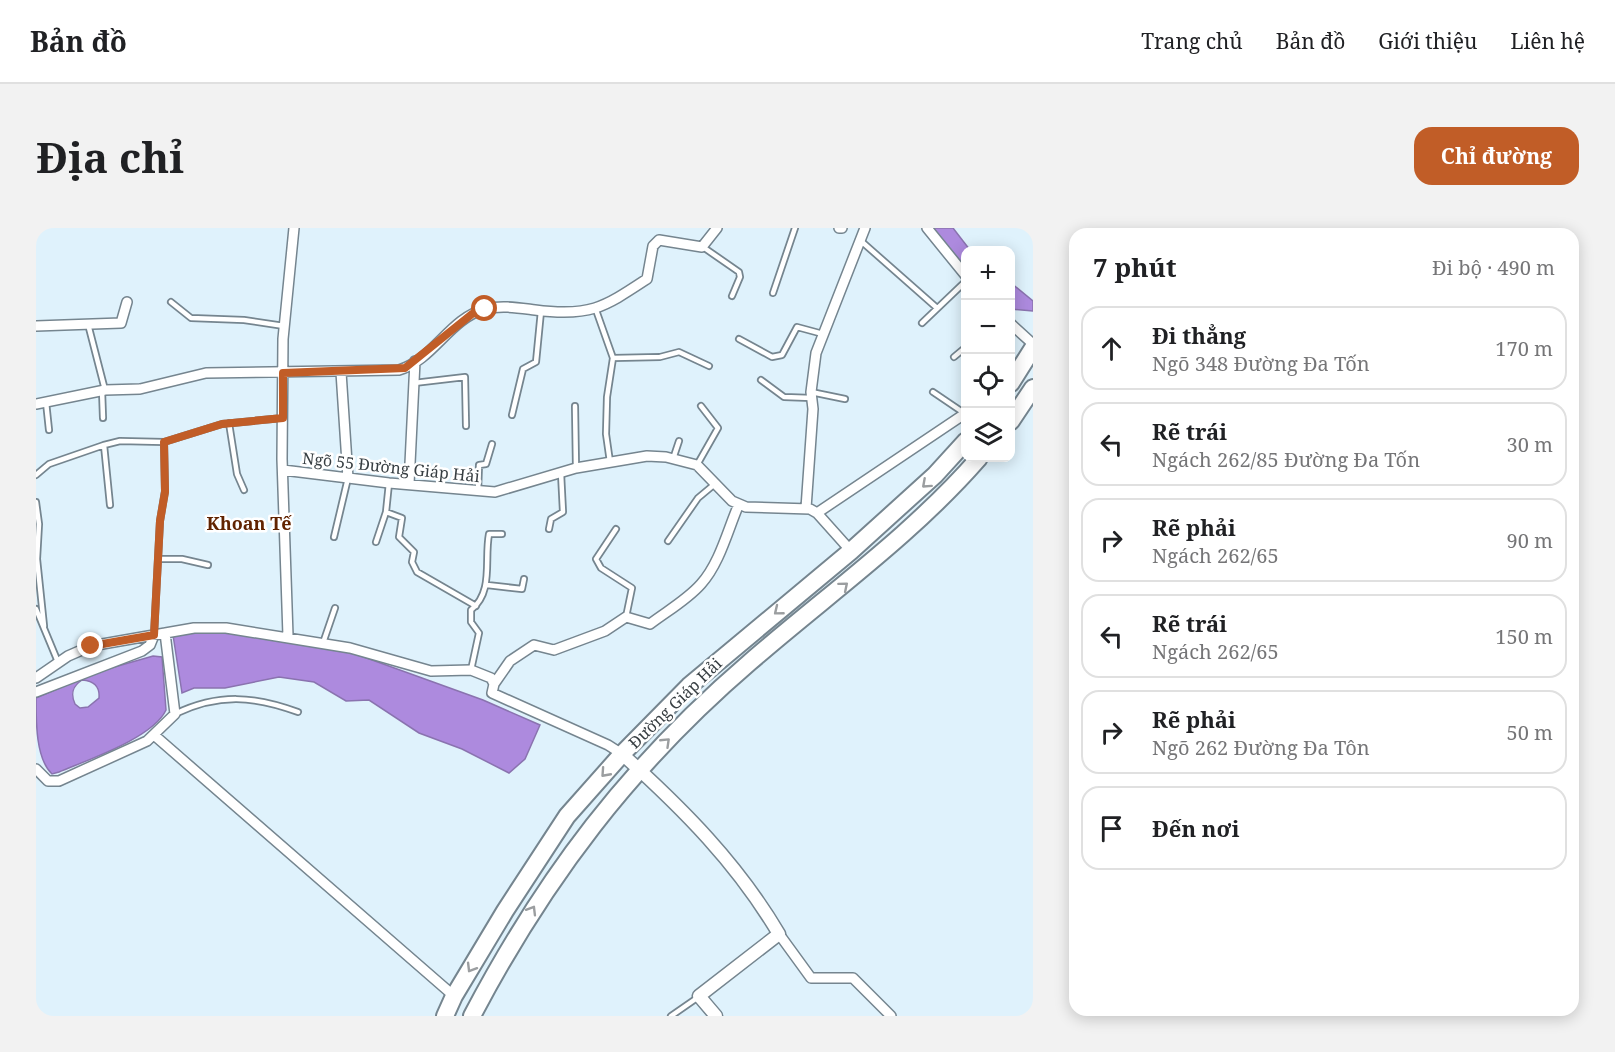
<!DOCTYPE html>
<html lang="vi">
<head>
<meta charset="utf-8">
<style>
	:root { --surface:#fff; --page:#f2f2f2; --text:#202124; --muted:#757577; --line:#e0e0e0; --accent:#c15d27 }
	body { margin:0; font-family:"Noto Serif",serif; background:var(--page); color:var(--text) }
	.controls { position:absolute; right:18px; top:18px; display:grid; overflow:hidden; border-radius:12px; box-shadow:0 3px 15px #0003 }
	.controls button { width:54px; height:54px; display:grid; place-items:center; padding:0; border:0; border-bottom:2px solid var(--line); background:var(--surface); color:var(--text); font:30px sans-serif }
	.stop { position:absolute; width:18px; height:18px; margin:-14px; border:4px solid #c15d27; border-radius:50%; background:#fff }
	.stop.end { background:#c15d27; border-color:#fff; box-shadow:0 2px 6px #0008 }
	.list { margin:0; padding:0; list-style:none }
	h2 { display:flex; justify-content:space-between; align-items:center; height:78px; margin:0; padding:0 24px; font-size:26px }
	h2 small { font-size:20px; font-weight:400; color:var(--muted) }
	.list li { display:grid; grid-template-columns:39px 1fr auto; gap:18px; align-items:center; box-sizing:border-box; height:84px; margin:0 12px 12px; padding:0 12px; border:2px solid var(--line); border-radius:18px }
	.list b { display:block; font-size:22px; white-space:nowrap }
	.list p { margin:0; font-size:20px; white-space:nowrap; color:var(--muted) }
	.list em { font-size:20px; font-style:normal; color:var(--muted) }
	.icon { flex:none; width:33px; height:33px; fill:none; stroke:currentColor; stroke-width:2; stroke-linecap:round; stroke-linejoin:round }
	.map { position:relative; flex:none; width:997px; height:788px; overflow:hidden; border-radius:18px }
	header { display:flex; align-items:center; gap:36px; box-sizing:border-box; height:84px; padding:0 30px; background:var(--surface); border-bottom:2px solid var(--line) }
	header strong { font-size:28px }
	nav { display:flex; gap:33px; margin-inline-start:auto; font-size:21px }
	.intro { display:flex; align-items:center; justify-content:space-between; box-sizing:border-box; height:144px; padding:0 36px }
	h1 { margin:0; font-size:42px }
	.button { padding:15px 27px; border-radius:18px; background:var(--accent); color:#fff; font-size:21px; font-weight:700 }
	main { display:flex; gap:36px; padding:0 36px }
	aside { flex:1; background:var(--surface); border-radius:18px; box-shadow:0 3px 15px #0003 }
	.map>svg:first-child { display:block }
	.water { fill:#ad8ade; stroke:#8a73af; stroke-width:1.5; fill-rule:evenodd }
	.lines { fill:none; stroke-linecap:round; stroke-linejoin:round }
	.service-casing { stroke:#75858f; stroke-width:8 }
	.minor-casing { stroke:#75858f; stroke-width:12 }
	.tertiary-casing { stroke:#75858f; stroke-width:15 }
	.trunk-casing { stroke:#75858f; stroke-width:20 }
	.service { stroke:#fff; stroke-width:4.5 }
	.minor { stroke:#fff; stroke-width:9 }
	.tertiary { stroke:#fff; stroke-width:12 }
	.trunk { stroke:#fff; stroke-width:16 }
	.oneway { stroke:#9b9ea0 }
	.route { stroke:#c15d27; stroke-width:8 }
	.labels { text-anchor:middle; stroke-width:5; stroke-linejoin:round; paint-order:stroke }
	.street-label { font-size:16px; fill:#373e42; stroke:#fff }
	.neighbourhood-label { font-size:18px; font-weight:bold; fill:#612300; stroke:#fff }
</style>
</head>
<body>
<header>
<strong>Bản đồ</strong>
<nav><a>Trang chủ</a><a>Bản đồ</a><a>Giới thiệu</a><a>Liên hệ</a></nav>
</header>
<div class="intro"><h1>Địa chỉ</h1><a class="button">Chỉ đường</a></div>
<main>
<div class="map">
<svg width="997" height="788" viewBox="0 0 997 788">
	<rect width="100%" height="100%" fill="#dff2fc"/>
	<path class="water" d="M895,0H917L934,22H930L929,44Z
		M975,55L997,73V83L975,81Z
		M185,402L314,424L447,472L504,497L489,531L473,545L426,521L383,505L333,472L310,473L278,454L243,449L189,460H158L146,465L137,407Z
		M117,428L126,429L130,482C117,510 51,532 23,544L16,546C0,531 0,495 0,470L61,444ZM46,452C58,453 64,458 63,470L52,479L44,480L39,476C34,465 37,458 46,452Z"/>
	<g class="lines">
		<g class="service-casing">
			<path id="service" d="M825,13L901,80
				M667,19L703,44L704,49L696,68
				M737,65L759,0
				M135,74L155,90L208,92L248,98
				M560,82L577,130L571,169L570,206L574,234
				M886,95L930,53
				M52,96L69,162
				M703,111L736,129L746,127L761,99L787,106
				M918,129L930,119
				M577,130L624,129L643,124L673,138
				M725,152L748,169L776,170
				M378,155L429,149L430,198
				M66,162L67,190
				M775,164L809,171
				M897,164L928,185
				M10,174L13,202
				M539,178L540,240
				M476,187L487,141L500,134L505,83
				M193,195L201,246L208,262
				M637,231L643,213
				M661,237L682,200L665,178
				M0,247L13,236L68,217
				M442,264L443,237L450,236L456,216
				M0,274L3,296L1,331L8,398
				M74,277L68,217L84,213L128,214
				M350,284L366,290L363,309L378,324L376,334L381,344L440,378
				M513,301L515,291L527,284L525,245
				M580,301L560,331L565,340L596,360L590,389
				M298,309L312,250
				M632,313L662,270L680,255
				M340,314L350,284L353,255
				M123,331H146L172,337
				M451,357L486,361L488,351
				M0,381L22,434
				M118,407L124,293L129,263L128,214L186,196L247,190
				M287,415L299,380
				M435,442L443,405L435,394V382C458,364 448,332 453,306H466
				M139,486C183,465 218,468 262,484
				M635,788L661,770"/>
		</g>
		<g class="minor-casing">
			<path id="minor" d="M803,0H806
				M891,0L930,48
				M975,96L997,116
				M0,98L85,95L91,74
				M305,144L312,250
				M0,176L69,162L104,161L170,145L363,142C397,132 414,90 449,81C466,77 483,80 499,82C554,89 567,80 611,51L617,18L623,12L666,19L681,0
				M247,242L353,255L459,264L540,240L611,228L630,229L661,237L696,273L710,279L774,281L781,285L815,323
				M373,256L379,133
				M770,280L777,181L775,164L780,125L829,0
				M781,285L930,185
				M252,408L246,231L247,111L258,0
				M0,450L32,428L55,418L158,400H190L314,420L395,443L435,442L455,450L458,456L456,465L572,517L586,526
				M458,456L474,433L498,417L518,422L569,403L590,389L614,396C631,383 651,372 665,356C684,335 692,301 703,276
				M0,464L106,423L114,417L118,407
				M118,507L418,768
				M0,541L12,553H23L111,513L139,486L129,405
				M743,706L775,750H817L855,788"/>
		</g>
		<g class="tertiary-casing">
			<path id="tertiary" d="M586,526C647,581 701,635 743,706L663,768L680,788"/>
		</g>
		<g class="trunk-casing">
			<path id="trunk" d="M975,155L997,120
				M975,193L997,160
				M409,788L418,768L469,683L531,588L586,526L653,458L815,323L899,247L930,213
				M436,788C509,649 594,537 714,434C791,367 875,308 943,230"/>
		</g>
		<use href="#service" class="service"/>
		<use href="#minor" class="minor"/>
		<use href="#tertiary" class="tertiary"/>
		<use href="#trunk" class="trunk"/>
	</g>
	<defs><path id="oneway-chevron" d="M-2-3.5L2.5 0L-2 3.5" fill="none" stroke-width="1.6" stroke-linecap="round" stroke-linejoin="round" transform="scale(1.5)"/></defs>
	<g class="oneway">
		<use href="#oneway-chevron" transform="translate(890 256) rotate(138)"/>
		<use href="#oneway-chevron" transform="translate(808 358) rotate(-40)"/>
		<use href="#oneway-chevron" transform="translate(742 383) rotate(141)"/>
		<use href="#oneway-chevron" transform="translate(630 514) rotate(-44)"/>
		<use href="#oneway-chevron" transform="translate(569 545) rotate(132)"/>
		<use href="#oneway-chevron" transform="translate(496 682) rotate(-59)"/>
		<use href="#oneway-chevron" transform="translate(435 740) rotate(121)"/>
	</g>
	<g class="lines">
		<path class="route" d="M55,418L118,407L124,293L129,264L128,214L186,196L247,190V145L369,140L436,86L449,81"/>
	</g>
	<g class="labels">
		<g class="street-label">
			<text transform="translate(355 239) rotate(6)" y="6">Ngõ 55 Đường Giáp Hải</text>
			<text transform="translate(639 475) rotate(-44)" y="6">Đường Giáp Hải</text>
		</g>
		<g class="neighbourhood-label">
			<text x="213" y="302">Khoan Tế</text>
		</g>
	</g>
</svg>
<div class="controls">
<button>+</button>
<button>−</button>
<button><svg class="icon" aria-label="locate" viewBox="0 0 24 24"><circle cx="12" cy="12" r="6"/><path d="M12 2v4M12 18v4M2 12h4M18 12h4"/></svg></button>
<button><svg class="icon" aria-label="layers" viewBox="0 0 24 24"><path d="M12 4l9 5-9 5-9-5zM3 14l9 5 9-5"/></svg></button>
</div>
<div class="stop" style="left:449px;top:81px"></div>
<div class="stop end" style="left:55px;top:418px"></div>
</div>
<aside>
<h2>7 phút<small>Đi bộ · 490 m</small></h2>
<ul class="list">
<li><svg class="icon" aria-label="ahead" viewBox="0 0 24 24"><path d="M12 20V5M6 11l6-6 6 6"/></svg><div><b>Đi thẳng</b><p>Ngõ 348 Đường Đa Tốn</p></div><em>170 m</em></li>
<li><svg class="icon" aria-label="left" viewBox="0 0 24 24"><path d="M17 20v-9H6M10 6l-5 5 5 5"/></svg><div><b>Rẽ trái</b><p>Ngách 262/85 Đường Đa Tốn</p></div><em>30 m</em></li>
<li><svg class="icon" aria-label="right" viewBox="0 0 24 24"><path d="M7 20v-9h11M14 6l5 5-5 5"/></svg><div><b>Rẽ phải</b><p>Ngách 262/65</p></div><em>90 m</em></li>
<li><svg class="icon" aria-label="left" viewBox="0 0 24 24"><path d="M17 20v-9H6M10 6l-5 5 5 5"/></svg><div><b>Rẽ trái</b><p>Ngách 262/65</p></div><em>150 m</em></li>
<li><svg class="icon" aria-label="right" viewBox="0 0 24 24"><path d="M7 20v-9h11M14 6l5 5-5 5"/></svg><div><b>Rẽ phải</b><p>Ngõ 262 Đường Đa Tôn</p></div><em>50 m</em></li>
<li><svg class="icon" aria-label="arrive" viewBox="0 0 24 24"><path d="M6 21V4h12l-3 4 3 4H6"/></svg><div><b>Đến nơi</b></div></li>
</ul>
</aside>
</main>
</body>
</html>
